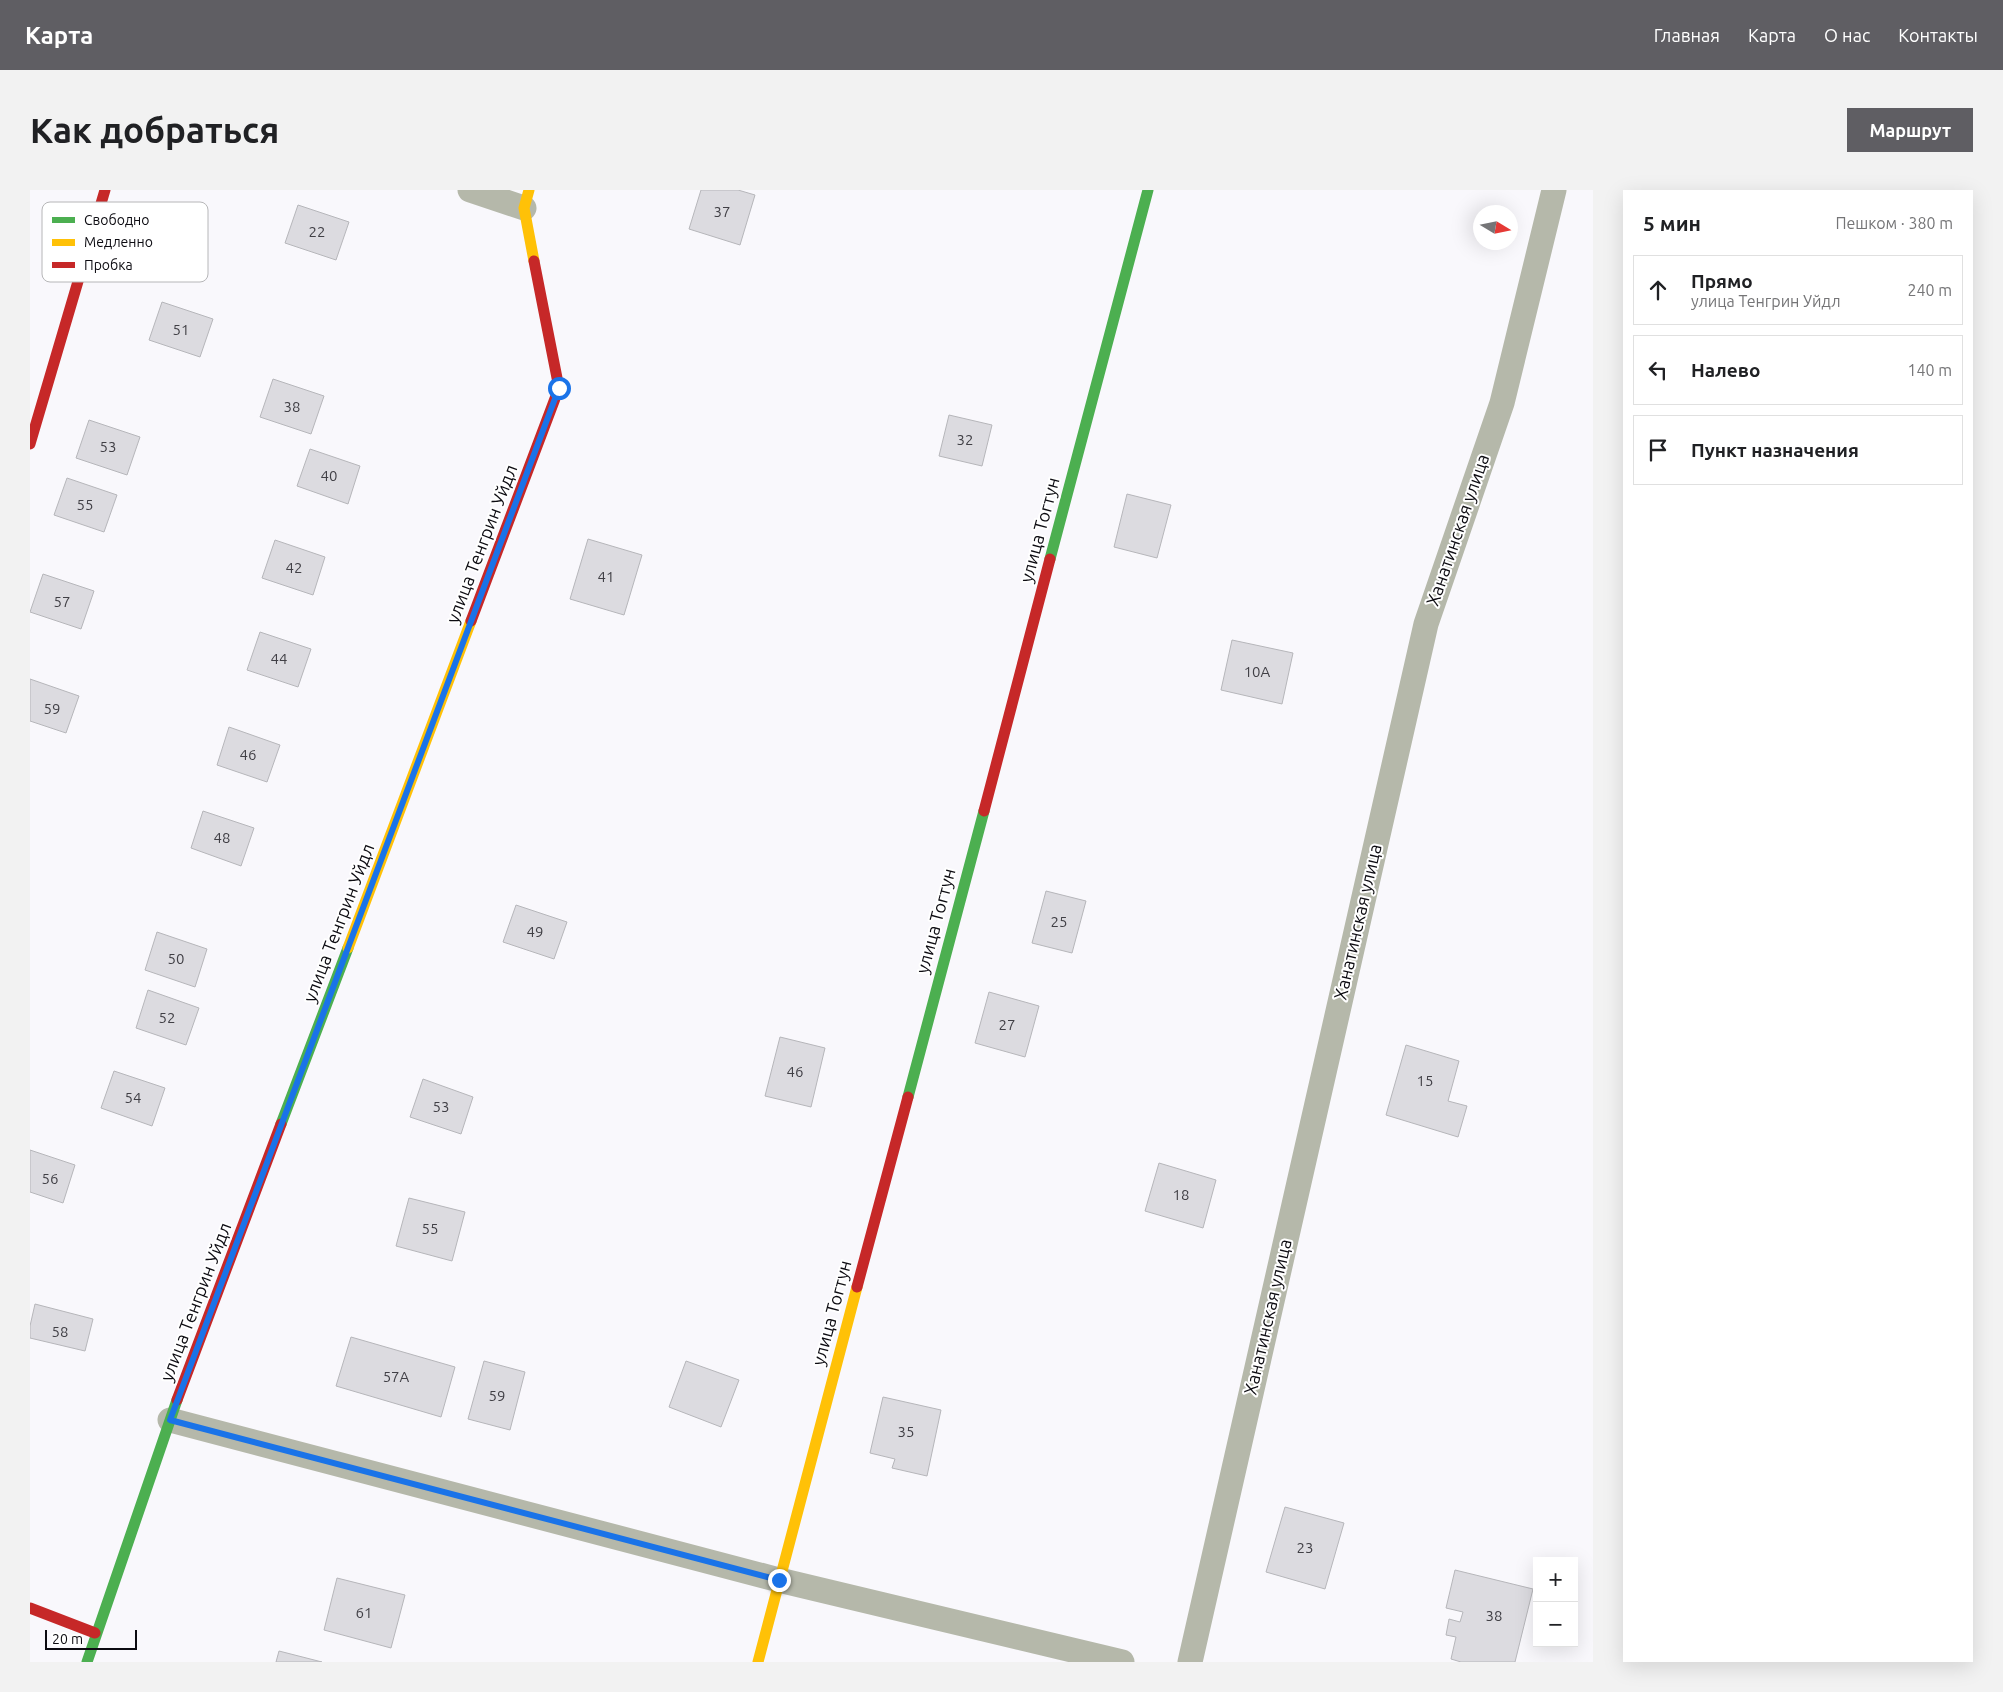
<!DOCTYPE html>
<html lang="ru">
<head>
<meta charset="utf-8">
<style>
	:root { --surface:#fff; --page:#f2f2f2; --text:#202124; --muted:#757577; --line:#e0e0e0; --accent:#5f5e63 }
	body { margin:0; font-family:Ubuntu,sans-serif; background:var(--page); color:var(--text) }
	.controls { position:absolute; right:15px; bottom:15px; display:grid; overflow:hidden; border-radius:0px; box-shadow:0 5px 20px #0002 }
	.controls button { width:45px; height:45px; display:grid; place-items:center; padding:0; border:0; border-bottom:1px solid var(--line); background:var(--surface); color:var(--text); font:25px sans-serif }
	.compass { position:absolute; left:1443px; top:15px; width:45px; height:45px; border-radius:50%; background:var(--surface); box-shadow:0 5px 20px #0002; rotate:100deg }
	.scale { position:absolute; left:15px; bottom:12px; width:92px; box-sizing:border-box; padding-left:5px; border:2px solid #0c0b11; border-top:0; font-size:14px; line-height:18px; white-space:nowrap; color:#0c0b11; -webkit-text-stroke:4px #fff; paint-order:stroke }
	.stop { position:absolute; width:15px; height:15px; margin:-11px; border:4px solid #1a73e8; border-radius:50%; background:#fff }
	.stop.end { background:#1a73e8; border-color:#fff; box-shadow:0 1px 5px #0008 }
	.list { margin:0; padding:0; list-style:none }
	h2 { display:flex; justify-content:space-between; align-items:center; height:65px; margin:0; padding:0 20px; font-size:21px }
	h2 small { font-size:16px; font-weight:400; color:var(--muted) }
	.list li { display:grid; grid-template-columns:32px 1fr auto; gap:15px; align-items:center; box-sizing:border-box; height:70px; margin:0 10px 10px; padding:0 10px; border:1px solid var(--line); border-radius:0px }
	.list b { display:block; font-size:19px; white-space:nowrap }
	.list p { margin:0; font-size:16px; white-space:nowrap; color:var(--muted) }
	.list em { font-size:16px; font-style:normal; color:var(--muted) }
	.icon { flex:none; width:28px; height:28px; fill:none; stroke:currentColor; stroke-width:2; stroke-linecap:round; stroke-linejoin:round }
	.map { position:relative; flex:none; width:1563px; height:1472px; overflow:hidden; border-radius:0px }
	header { display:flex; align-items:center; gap:30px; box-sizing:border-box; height:70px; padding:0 25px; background:var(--accent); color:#fff }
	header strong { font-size:24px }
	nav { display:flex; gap:28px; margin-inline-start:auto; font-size:18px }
	.intro { display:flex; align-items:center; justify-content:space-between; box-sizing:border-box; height:120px; padding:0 30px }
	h1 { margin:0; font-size:35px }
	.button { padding:12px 22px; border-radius:0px; background:var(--accent); color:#fff; font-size:18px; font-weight:700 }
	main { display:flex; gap:30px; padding:0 30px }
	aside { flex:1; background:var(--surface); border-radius:0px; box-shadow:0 5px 20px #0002 }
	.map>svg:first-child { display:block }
	.building { fill:#dcdbe0; stroke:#b6b6ba }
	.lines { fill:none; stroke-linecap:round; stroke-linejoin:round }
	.street { stroke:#b5b8aa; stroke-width:25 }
	.fast { stroke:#4caf50; stroke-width:11 }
	.slow { stroke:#ffc107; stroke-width:11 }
	.jam { stroke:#c62828; stroke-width:11 }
	.route { stroke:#1a73e8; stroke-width:6 }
	.labels { text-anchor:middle; stroke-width:4; stroke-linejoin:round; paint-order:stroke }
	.number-label { font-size:15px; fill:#403f45 }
	.street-label { font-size:18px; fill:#0c0b11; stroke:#fff }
	.key { fill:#fff; stroke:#b6b6b8; stroke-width:1 }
	.key-label { font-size:14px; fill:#0c0b11 }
</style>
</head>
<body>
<header>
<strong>Карта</strong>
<nav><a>Главная</a><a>Карта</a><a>О нас</a><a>Контакты</a></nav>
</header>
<div class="intro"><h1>Как добраться</h1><a class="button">Маршрут</a></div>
<main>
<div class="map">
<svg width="1563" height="1472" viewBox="0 0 1563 1472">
	<rect width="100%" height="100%" fill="#f9f8fc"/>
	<path class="building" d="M671,0H708L725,5L710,55L659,39Z
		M268,15L319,32L306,70L255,53Z
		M132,112L183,129L170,167L119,150Z
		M243,189L294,206L281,244L230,227Z
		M919,225L962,235L952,276L909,266Z
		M59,230L110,247L97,285L46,268Z
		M280,259L330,276L318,314L267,296Z
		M37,288L87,305L74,342L24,325Z
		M1097,304L1141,315L1127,368L1084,357Z
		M558,349L612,365L594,425L540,409Z
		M245,350L295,367L283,405L232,388Z
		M13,384L64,401L51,439L0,422Z
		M230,442L281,459L268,497L217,480Z
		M1202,450L1263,463L1252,514L1191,500Z
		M0,489L49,506L36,543L0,531Z
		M199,537L250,555L237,592L187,575Z
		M173,621L224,638L211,676L161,658Z
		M1016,701L1056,711L1042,763L1002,753Z
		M486,715L537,732L524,769L473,752Z
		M127,742L177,759L165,797L115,780Z
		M118,800L169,818L156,855L106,838Z
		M959,802L1009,816L995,867L945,853Z
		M750,847L795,858L781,917L735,906Z
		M1376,855L1429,871L1418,911L1437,916L1428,947L1356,925Z
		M84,881L135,898L122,936L71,918Z
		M393,889L443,907L431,944L380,927Z
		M0,960L45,975L33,1013L0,1002Z
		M1129,973L1186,990L1173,1038L1115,1021Z
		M379,1008L435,1022L422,1071L366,1056Z
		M5,1114L63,1129L55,1161L0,1148V1136Z
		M321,1147L425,1177L411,1227L306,1196Z
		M454,1171L495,1182L480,1240L438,1229Z
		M656,1171L709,1190L691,1237L639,1217Z
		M853,1207L911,1220L897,1286L862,1278L865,1269L840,1263Z
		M1255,1317L1314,1333L1295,1399L1236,1382Z
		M1425,1380L1503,1399L1485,1472H1431L1421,1469L1426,1447L1416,1445L1419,1429L1430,1432L1433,1422L1416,1418Z
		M307,1388L375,1405L361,1458L294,1440Z
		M249,1461L292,1472H246Z"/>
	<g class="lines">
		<path class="street" d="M440,0L494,18
			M140,1230L749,1390L1092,1472
			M1160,1472L1396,434L1472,213L1524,0"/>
		<path class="fast" d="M1020,369L1118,0
			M878,907L954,621
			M251,934L318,758
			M57,1472L147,1210"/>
		<path class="slow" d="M499,0L494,18L504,71
			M318,758L441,431
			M728,1472L827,1097"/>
		<path class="jam" d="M0,254L75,0
			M441,431L529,198L504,71
			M954,621L1020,369
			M827,1097L878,907
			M147,1210L251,934
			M0,1418L65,1443"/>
	</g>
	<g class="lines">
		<path class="route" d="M529,198L140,1230L749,1390"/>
	</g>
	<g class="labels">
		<g class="number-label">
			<text x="692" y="27">37</text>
			<text x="287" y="47">22</text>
			<text x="151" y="145">51</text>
			<text x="262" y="222">38</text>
			<text x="935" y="255">32</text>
			<text x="78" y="262">53</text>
			<text x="299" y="291">40</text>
			<text x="55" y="320">55</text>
			<text x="264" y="383">42</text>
			<text x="576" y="392">41</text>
			<text x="32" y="417">57</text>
			<text x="249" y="474">44</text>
			<text x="1227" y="487">10А</text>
			<text x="22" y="524">59</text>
			<text x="218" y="570">46</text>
			<text x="192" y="653">48</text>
			<text x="1029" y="737">25</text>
			<text x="505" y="747">49</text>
			<text x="146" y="774">50</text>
			<text x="137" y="833">52</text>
			<text x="977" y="840">27</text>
			<text x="765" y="887">46</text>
			<text x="1395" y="896">15</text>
			<text x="103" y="913">54</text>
			<text x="411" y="922">53</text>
			<text x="20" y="994">56</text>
			<text x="1151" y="1010">18</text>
			<text x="400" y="1044">55</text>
			<text x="30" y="1147">58</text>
			<text x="366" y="1192">57А</text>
			<text x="467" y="1211">59</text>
			<text x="876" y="1247">35</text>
			<text x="1275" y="1363">23</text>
			<text x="334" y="1428">61</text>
			<text x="1464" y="1431">38</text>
		</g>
		<g class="street-label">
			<text transform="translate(1010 340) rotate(-75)" y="6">улица Тогтун</text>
			<text transform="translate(1428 340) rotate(-71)" y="6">Ханатинская улица</text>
			<text transform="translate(452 354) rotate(-69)" y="6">улица Тенгрин Уйдл</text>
			<text transform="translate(906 731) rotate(-75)" y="6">улица Тогтун</text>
			<text transform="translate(1328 732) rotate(-77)" y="6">Ханатинская улица</text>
			<text transform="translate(309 733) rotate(-69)" y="6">улица Тенгрин Уйдл</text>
			<text transform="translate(166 1112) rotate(-69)" y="6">улица Тенгрин Уйдл</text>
			<text transform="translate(802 1123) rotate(-75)" y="6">улица Тогтун</text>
			<text transform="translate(1238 1127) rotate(-77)" y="6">Ханатинская улица</text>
		</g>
	</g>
	<rect x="12" y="12" width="166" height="80" rx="8" class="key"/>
	<rect x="22" y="27" width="23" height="6" fill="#4caf50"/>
	<rect x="22" y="49" width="23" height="7" fill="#ffc107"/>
	<rect x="22" y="72" width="23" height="6" fill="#c62828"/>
	<g class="key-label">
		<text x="54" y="35">Свободно</text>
		<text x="54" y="57">Медленно</text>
		<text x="54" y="80">Пробка</text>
	</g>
</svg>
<div class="controls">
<button>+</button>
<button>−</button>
</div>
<svg class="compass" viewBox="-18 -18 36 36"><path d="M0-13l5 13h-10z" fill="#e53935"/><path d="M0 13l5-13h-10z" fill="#757577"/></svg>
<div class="scale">20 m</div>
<div class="stop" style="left:529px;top:198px"></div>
<div class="stop end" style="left:749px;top:1390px"></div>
</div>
<aside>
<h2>5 мин<small>Пешком · 380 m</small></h2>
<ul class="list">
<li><svg class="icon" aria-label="ahead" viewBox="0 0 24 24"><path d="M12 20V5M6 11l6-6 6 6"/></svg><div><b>Прямо</b><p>улица Тенгрин Уйдл</p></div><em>240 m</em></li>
<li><svg class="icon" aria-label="left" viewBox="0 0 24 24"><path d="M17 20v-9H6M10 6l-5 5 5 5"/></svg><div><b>Налево</b></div><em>140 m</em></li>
<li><svg class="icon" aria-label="arrive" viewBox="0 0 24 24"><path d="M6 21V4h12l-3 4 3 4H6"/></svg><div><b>Пункт назначения</b></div></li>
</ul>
</aside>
</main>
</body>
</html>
